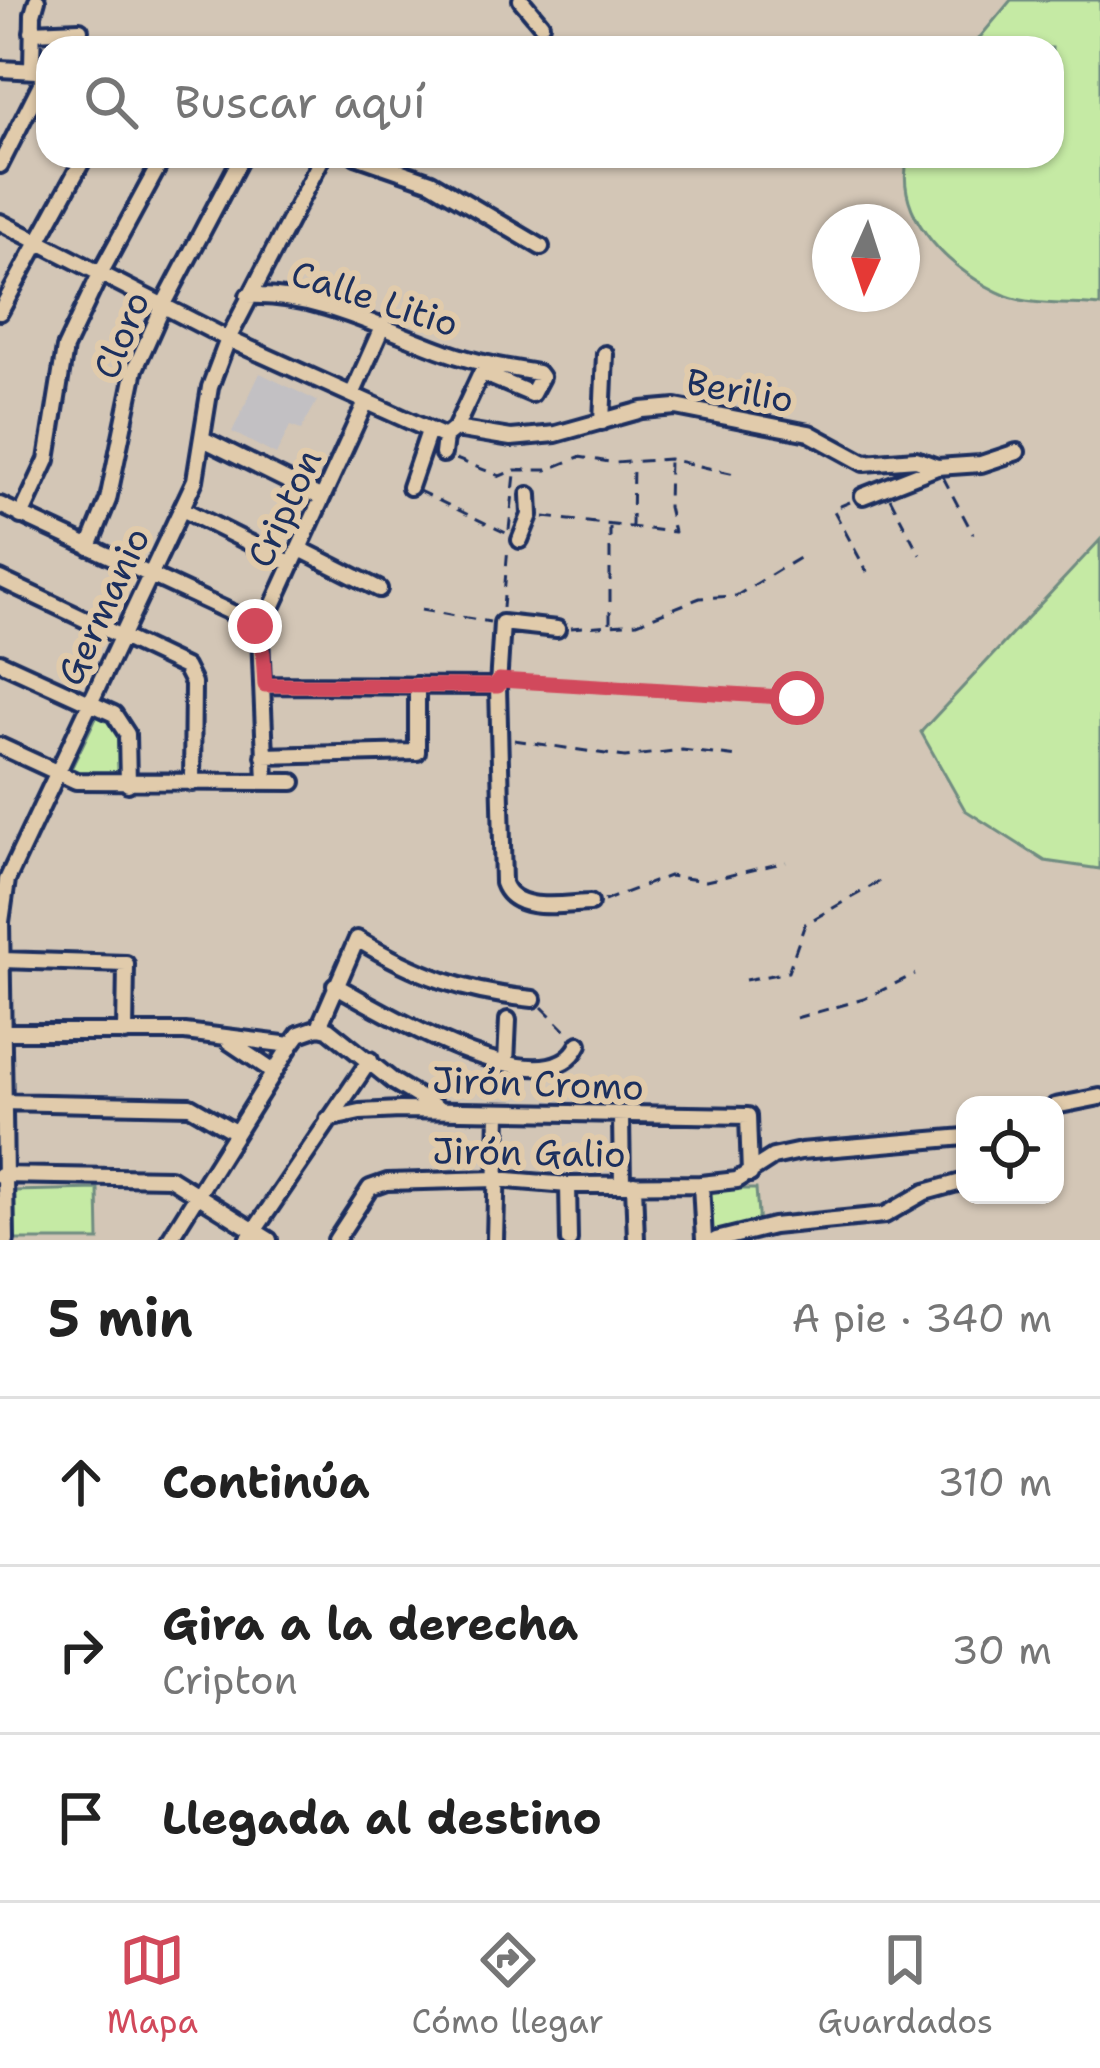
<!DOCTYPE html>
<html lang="es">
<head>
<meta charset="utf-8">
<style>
	:root { --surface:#fff; --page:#f6f6f6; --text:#222; --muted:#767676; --line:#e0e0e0; --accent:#d1495b }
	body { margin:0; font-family:"Shantell Sans",sans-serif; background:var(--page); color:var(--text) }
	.controls { position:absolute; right:36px; bottom:36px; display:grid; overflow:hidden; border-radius:24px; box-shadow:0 3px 9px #0004 }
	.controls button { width:108px; height:108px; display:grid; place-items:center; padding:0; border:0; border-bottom:3px solid var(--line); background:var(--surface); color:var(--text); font:60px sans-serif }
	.compass { position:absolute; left:812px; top:204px; width:108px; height:108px; border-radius:50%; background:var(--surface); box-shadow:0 3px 9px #0004; rotate:183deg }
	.stop { position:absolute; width:36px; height:36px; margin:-27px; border:9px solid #d1495b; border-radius:50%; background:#fff }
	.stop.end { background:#d1495b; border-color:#fff; box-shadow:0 3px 12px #0008 }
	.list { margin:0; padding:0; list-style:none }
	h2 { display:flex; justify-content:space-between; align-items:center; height:156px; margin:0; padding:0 48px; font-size:51px }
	h2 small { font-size:39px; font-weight:400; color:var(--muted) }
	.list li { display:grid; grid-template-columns:78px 1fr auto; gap:36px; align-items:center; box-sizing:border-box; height:168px; padding:0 48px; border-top:3px solid var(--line) }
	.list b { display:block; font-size:45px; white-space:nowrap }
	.list p { margin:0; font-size:39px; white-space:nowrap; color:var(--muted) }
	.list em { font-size:39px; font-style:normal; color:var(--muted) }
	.icon { flex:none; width:66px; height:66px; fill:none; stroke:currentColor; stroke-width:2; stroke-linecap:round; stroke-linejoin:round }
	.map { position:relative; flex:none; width:1100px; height:1240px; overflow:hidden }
	.search { position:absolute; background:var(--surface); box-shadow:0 3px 9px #0004; left:36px; right:36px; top:36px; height:132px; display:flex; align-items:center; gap:30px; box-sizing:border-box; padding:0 42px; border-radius:36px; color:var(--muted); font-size:45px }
	.sheet { height:660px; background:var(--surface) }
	nav { display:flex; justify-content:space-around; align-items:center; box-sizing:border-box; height:168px; border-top:3px solid var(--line); background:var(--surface); font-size:33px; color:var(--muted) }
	nav a { display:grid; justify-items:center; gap:6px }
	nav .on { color:var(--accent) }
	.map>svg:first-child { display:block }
	.built { fill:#c2c0c3 }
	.green { fill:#c5eaa4; stroke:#708c81; stroke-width:3 }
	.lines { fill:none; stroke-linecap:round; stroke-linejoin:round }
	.street-casing { stroke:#1b2f5e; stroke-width:22 }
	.path { stroke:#1b2f5e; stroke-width:3; stroke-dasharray:12 9; stroke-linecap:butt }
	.street { stroke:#e1cbab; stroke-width:14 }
	.route { stroke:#d1495b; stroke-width:15 }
	.labels { text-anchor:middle; stroke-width:12; stroke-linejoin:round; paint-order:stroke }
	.street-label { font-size:36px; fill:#1b2f5e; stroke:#e1cbab }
</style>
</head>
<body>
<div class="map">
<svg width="1100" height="1240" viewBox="0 0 1100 1240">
	<rect width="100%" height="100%" fill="#d3c6b6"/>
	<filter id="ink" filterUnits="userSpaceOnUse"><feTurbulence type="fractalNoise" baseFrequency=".00833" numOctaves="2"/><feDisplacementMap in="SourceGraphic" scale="24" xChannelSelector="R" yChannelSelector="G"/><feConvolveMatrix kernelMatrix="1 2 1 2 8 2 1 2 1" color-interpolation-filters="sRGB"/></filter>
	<g filter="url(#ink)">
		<path class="built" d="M260,373L317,401L301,430L290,426L276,455L232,432Z"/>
		<path class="green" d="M1011,0H1100V306C1072,303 1033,306 1007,296C954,274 892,218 908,156H1052V48H971Z
			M1100,540V869L1045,861L965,810L921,732Z
			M98,713L117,723L122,731L126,787L69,773Z
			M98,1189L99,1240H15L14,1191Z
			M704,1189H756L759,1227L707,1236Z"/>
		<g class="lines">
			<g class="street-casing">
				<path id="street" d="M521,0L541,24
					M32,32L80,30
					M0,69L37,71
					M32,69L33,14L37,0
					M356,156L431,182L541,247
					M0,165L46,74
					M0,222L228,339L445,437
					M248,296C316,293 383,329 446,352C476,363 507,368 538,373L541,377L532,394L482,373
					M0,312L85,156
					M352,395L383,325
					M602,422L605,354
					M455,429L511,438L556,434L642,410L676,407L809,433L864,463L916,459L937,467
					M205,440L322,498
					M443,454L445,437L455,429L483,369
					M410,487L429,431
					M863,496L937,467L981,464L1017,452
					M0,505L243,618L260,634
					M182,509L290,563
					M21,516L47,460L65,348L101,272L164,156
					M520,540L530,515L529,495
					M89,547L108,500L135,369L164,304L242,156
					M300,549L379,589
					M0,579L185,667L193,683L192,783
					M557,629L502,623L498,686L503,883C514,914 563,904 590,903
					M0,662L114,714L127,734L128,784
					M264,685L498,686
					M0,746L76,781L293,782
					M264,756L417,752V685
					M266,782L260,634L365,404
					M2,960L126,964L125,1033
					M335,985C376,1008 547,1113 579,1044
					M319,1027L357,939C418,976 463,992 533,999
					M319,1027L328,1029L394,1082L437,1108
					M0,1032H185L291,1045
					M228,1041L274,1072
					M506,1063L508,1020
					M0,1102L190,1106L235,1132
					M1055,1106L1100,1097
					M621,1117L622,1184
					M328,1119L360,1112L400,1110L748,1116L750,1174
					M0,1175L170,1178L269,1240
					M634,1184L636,1240
					M701,1184L704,1240
					M568,1185L569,1240
					M6,1240L1,922L7,880L195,480L210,387L228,339L323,156
					M169,1240L291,1045L299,1034L319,1027
					M248,1240L370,1060
					M336,1240L370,1188L387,1182L496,1179L568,1185L701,1184L737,1180L773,1157L801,1151L965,1137
					M495,1240L498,1113
					M716,1240L773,1226L885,1215L925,1192L965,1181"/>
			</g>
			<path class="path" d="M456,459L500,476L515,470H547L579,457L615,463L669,459L739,475
				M943,477L973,534
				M419,491L508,534
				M890,498L920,555
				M850,502L833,509L867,572
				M544,517L674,532L668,507L669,459
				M632,526L633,464
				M610,527V624
				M509,530L515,474
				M503,608L508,546
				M421,610L490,622
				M571,628L637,623L700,598L736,596L802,556
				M512,681L567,687L660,686L797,697
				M514,740L625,757L682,750L737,757
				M604,901L669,876L706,881L786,862
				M745,980L788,972L805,924L882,880
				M542,1007L569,1034
				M796,1018L864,999L915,974"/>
			<use href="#street" class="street"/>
		</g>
	</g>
	<g class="lines" filter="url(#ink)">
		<path class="route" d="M255,626L263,653L265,685L498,686L499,680L797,698"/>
	</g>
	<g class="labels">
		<g class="street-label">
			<text transform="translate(375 298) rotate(18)" y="13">Calle Litio</text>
			<text transform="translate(121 335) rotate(-68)" y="13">Cloro</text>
			<text transform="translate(740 390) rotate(10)" y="13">Berilio</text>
			<text transform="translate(284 508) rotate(-65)" y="13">Cripton</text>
			<text transform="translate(103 606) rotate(-65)" y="13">Germanio</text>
			<text transform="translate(538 1083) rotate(2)" y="13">Jirón Cromo</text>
			<text transform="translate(529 1152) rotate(1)" y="13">Jirón Galio</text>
		</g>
	</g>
</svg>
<div class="controls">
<button><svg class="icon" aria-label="locate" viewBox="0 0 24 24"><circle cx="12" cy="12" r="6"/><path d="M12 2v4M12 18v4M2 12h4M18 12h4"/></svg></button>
</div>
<svg class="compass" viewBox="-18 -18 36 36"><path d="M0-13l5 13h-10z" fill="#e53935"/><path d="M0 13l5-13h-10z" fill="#767676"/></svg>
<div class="stop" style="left:797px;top:698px"></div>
<div class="stop end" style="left:255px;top:626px"></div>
<div class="search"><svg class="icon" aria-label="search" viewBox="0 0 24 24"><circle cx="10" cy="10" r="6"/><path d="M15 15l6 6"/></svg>Buscar aquí</div>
</div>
<section class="sheet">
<h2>5 min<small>A pie · 340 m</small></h2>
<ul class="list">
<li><svg class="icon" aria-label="ahead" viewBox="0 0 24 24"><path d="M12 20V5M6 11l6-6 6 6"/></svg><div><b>Continúa</b></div><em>310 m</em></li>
<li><svg class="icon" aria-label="right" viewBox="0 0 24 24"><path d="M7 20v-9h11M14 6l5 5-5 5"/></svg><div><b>Gira a la derecha</b><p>Cripton</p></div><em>30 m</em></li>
<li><svg class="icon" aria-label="arrive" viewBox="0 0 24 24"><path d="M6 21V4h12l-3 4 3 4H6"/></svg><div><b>Llegada al destino</b></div></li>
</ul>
</section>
<nav>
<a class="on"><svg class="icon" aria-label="map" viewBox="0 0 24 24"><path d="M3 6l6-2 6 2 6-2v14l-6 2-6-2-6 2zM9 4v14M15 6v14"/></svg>Mapa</a>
<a><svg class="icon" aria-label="directions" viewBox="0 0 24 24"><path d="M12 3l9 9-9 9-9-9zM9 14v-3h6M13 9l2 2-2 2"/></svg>Cómo llegar</a>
<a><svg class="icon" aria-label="saved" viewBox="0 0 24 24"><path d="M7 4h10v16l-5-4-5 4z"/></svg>Guardados</a>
</nav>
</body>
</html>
